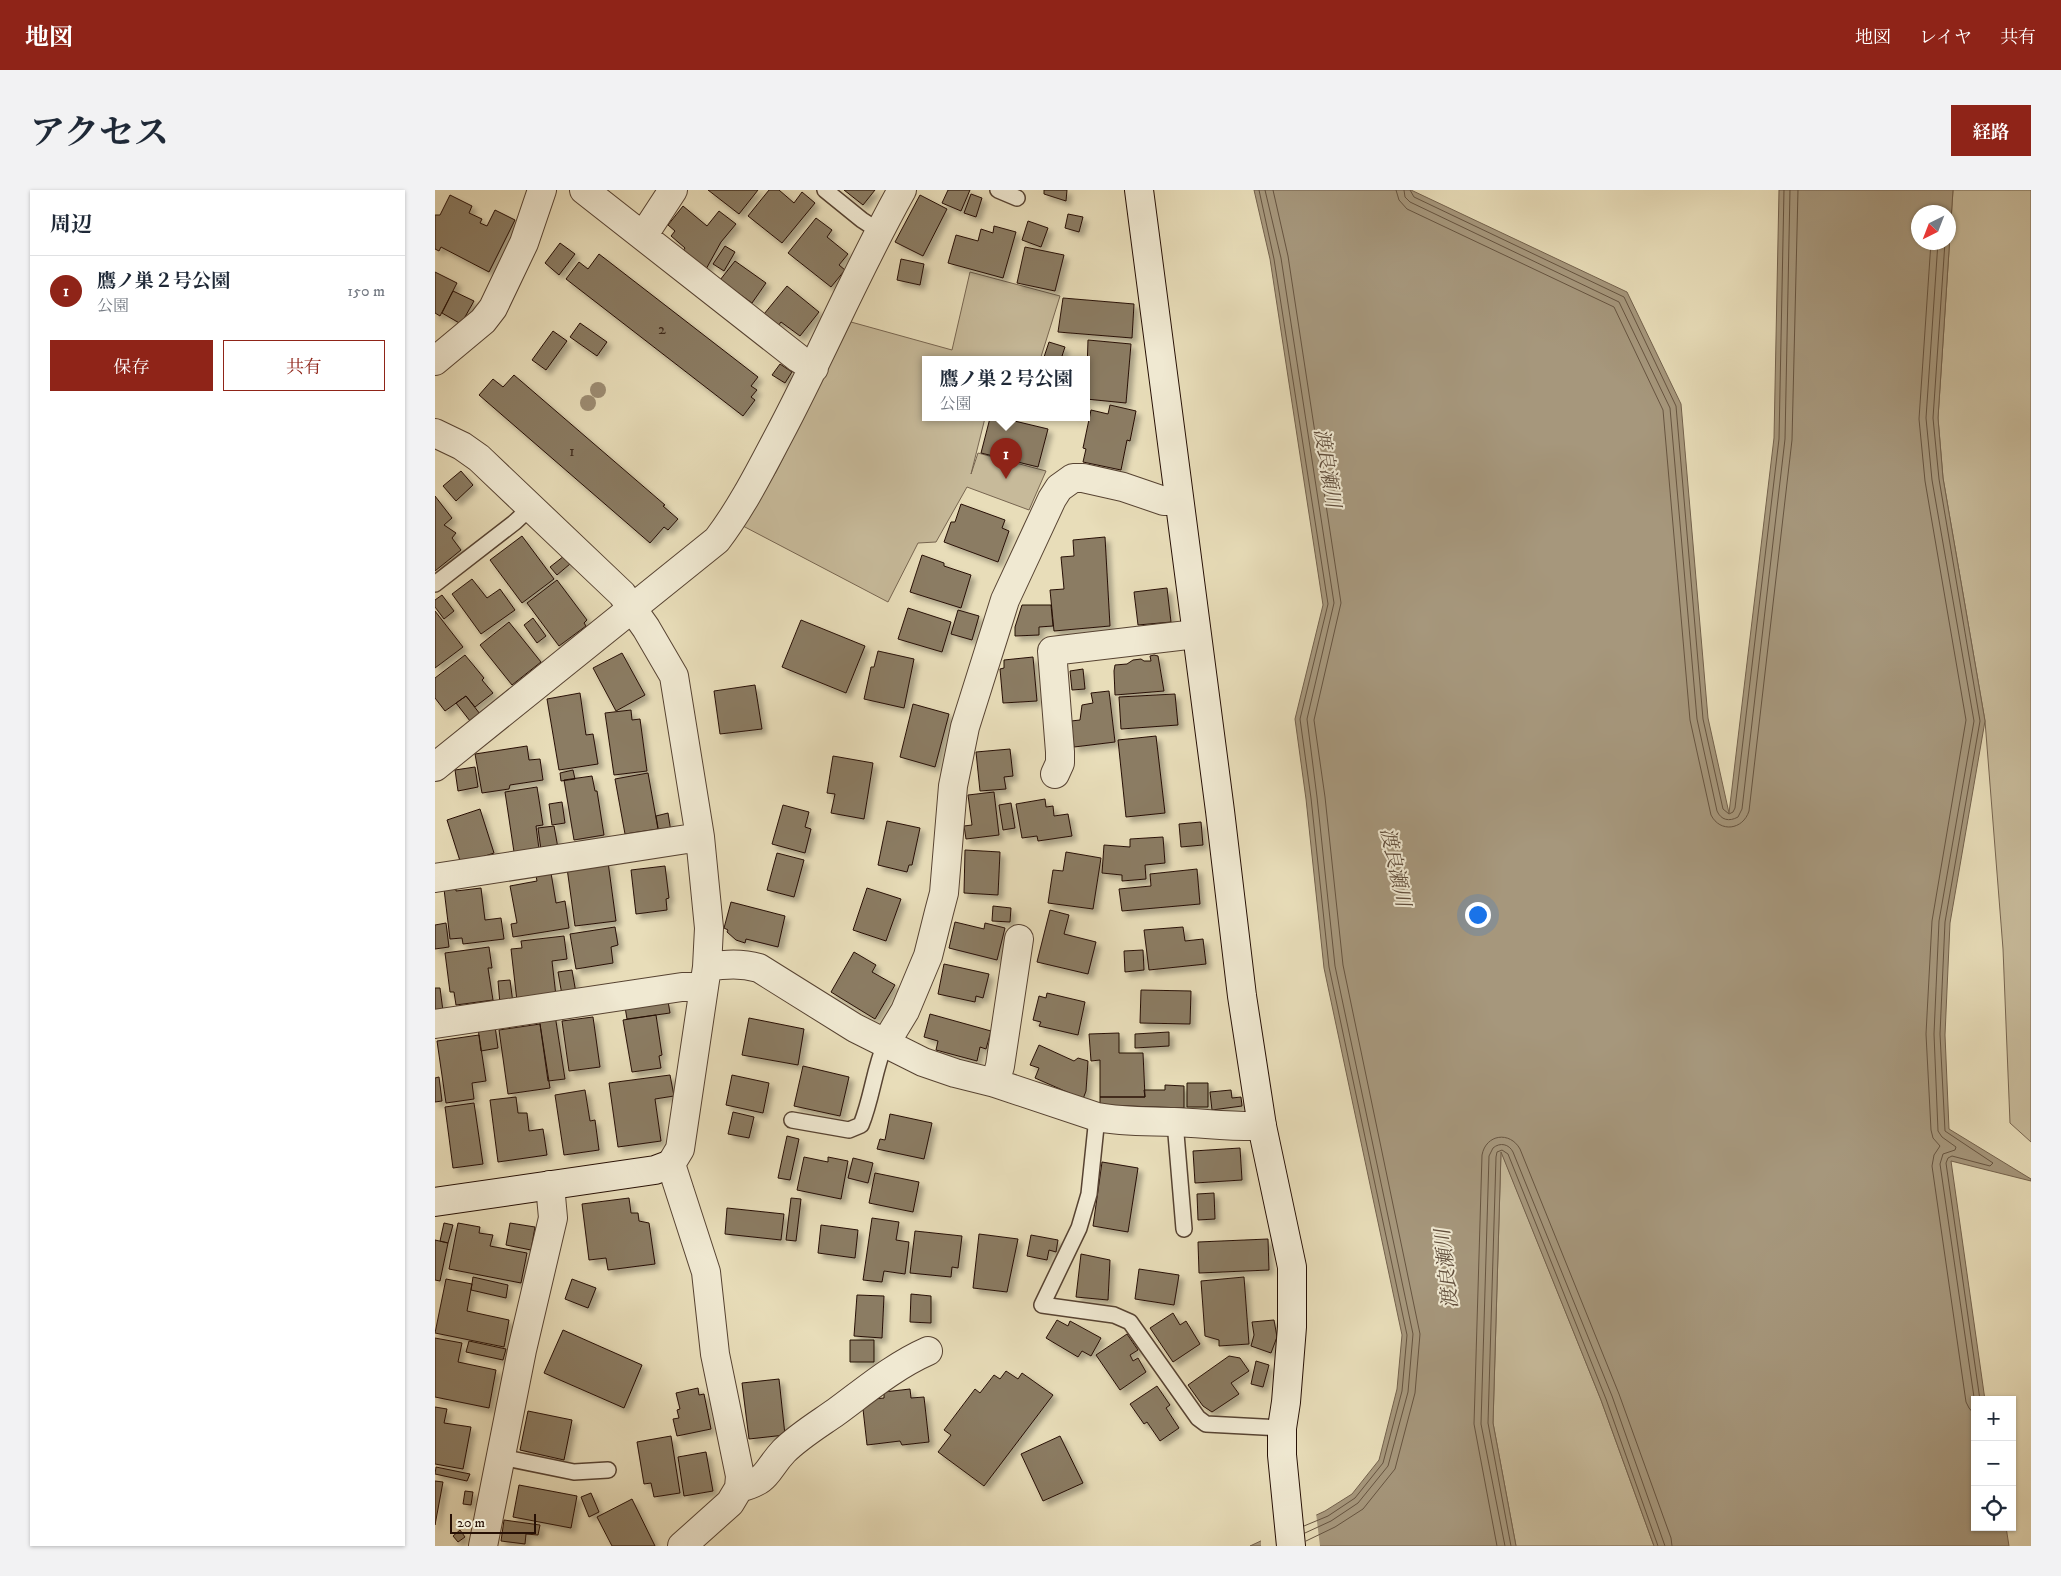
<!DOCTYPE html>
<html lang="ja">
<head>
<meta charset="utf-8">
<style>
	:root { --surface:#fff; --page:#f2f2f3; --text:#1f2937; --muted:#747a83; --line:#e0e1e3; --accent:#8f2418 }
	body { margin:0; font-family:"IM FELL DW Pica","Noto Serif JP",serif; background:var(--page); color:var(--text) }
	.controls { position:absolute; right:15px; bottom:15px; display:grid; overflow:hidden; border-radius:0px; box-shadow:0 1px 4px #0004 }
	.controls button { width:45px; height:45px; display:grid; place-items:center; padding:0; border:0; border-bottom:1px solid var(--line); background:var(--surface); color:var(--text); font:25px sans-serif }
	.compass { position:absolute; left:1476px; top:15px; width:45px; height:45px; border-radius:50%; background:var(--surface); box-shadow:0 1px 4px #0004; rotate:222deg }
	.scale { position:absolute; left:15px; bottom:12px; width:86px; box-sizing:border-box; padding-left:5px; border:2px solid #271005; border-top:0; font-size:14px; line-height:18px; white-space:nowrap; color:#271005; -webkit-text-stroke:4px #f0e9d2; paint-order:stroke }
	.you { position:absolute; left:1042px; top:724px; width:18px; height:18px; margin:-12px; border:4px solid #fff; border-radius:50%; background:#1a73e8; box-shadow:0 0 0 8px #1a73e833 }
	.badge { display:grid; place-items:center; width:32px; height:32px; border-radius:50%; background:var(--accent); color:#fff; font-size:16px; font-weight:700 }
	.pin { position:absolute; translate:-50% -41px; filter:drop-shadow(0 1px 2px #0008) }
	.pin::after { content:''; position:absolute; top:26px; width:18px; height:15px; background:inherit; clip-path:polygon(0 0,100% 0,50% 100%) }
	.popup { position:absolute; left:487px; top:166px; width:168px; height:65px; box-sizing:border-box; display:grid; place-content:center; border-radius:0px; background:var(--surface); filter:drop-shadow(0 1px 4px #0005); font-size:16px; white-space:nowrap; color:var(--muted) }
	.popup b { font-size:19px; color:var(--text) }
	.popup::after { content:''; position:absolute; left:50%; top:100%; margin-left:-10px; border:10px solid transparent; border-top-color:var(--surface) }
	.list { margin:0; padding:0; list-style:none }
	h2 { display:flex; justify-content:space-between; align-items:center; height:65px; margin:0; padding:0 20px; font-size:21px }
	h2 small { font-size:16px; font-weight:400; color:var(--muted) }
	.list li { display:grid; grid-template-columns:32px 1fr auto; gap:15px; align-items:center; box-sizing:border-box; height:70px; padding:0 20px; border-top:1px solid var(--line) }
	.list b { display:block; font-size:19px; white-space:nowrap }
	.list p { margin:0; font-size:16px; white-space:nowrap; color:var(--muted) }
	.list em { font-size:16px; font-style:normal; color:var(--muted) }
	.actions { display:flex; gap:10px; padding:15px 20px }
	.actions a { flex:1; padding:11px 0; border:1px solid var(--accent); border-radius:0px; text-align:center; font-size:18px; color:var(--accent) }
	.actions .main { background:var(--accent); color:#fff }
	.icon { flex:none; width:28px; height:28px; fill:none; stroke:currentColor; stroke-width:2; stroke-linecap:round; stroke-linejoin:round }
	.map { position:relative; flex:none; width:1596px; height:1356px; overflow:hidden; border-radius:0px }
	header { display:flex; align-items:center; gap:30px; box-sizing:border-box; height:70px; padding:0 25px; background:var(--accent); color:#fff }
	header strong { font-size:24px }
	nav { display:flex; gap:28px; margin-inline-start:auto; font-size:18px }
	.intro { display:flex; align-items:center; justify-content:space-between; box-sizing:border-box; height:120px; padding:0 30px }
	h1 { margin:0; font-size:35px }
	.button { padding:12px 22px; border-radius:0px; background:var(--accent); color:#fff; font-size:18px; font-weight:700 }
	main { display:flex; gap:30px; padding:0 30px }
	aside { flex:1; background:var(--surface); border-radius:0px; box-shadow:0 1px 4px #0004 }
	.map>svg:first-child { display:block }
	.green { fill:#c7ba9a; stroke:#776550 }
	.water { fill:#a6977c; stroke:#73614c; fill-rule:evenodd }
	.pier { fill:#e8ddb9 }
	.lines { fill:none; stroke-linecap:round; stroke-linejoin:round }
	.shore { stroke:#665440; stroke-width:1 }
	.building { fill:#8b7b63; stroke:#271005; filter:url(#shadow) }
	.lane-casing { stroke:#574332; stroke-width:18 }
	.street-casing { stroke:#574332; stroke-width:30 }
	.secondary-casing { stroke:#271005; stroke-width:30 }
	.lane { stroke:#f0e9d2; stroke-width:15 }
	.street { stroke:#f0e9d2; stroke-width:28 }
	.secondary { stroke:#f0e9d2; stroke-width:28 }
	.tree { fill:#9d8d73 }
	.labels { text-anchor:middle; stroke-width:4; stroke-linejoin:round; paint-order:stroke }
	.number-label { font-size:16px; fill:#402b1c }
	.water-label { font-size:20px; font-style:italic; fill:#604d3b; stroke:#f0e9d2 }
</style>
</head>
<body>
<header>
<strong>地図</strong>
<nav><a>地図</a><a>レイヤ</a><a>共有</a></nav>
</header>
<div class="intro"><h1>アクセス</h1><a class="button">経路</a></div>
<main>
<aside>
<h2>周辺<small></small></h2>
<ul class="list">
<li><span class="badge">1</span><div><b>鷹ノ巣２号公園</b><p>公園</p></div><em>150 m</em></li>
</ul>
<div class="actions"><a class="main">保存</a><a>共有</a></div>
</aside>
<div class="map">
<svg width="1596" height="1356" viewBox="0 0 1596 1356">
	<defs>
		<filter id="shadow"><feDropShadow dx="4.5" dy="4.5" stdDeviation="2.5" flood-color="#0004"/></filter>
	</defs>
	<rect width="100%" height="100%" fill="#e8ddb9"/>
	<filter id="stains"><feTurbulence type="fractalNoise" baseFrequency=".004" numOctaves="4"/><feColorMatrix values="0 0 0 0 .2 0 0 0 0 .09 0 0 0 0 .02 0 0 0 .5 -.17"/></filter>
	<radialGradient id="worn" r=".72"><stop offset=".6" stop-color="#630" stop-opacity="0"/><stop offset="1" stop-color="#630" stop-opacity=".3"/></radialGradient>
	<path class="green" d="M1518,0H1596V952L1575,933L1568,759L1550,531L1508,288L1503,228Z
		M535,82L625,106L605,170H491V228H550L536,284L543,263L611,281L594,320L532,297L501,352L483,353L453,412L308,336L341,282L416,132L517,160Z
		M1066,961L1166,1210L1219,1356H1081L1058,1233Z"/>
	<path class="water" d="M819,0H976L1192,102L1246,214L1273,528L1294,623L1339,248L1344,0H1518L1503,228L1508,288L1550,531L1515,733L1510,845L1514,939L1596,989V991L1516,971L1550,1210H1540V1337H1571L1574,1356H1219L1166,1210L1066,962L1058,1233L1081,1356H815L890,1321L917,1304L944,1270L962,1199L967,1145L889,778L871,609L860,529L888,415L835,69ZM1484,22H1514V52H1484Z"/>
	<path class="pier" d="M881,1323L885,1356H826V1348Z"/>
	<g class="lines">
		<path class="shore" d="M824,0L839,69L893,414L865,529L876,608L894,777L972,1145L967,1201L948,1273L920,1308L893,1326L869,1336
			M830,0L846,68L899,413L872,529L882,607L900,776L978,1144L973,1202L953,1276L923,1313L896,1331L870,1343
			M838,0L853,66L906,413L879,530L890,607L908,775L985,1144L980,1203L960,1279L928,1319L900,1337L871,1351
			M961,0L964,10L972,19L1179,117L1228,220L1255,530L1276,625C1285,643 1308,640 1314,621L1357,250L1363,0
			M969,0L970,7L975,12L1184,112L1235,218L1262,529L1282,621C1286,630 1294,632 1303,627L1307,619L1350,249L1355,0
			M975,0L979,7L1189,107L1241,216L1268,529L1288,619L1294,624L1298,622L1300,618L1344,249L1349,0
			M1496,52L1484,229L1490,291L1531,530L1497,731L1491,844L1496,940L1498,948L1505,956L1499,965L1497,976L1531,1212L1534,1218L1540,1225
			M1503,52L1491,228L1497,290L1539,531L1504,731L1499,844L1503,941L1507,947L1521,957L1520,960L1508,964L1505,974L1540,1214
			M1510,52L1498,228L1504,289L1545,531L1510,732L1505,844L1510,941L1558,973L1555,976L1517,966L1513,968L1511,973L1545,1210
			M1062,1356L1039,1234L1047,965C1051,944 1075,941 1085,959L1184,1204L1236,1348L1237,1356
			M1070,1356L1046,1234L1054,966L1058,958C1065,952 1074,954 1078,962L1177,1206L1230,1356
			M1076,1356L1053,1233L1061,967L1062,962L1067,960L1073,964L1171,1209L1223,1356"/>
	</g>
	<path class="building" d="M273,0H323L304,24Z
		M334,0H344L359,13L367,2L380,13L347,53L313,26Z
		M409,0H440L428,15Z
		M513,0H535L526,21L507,13Z
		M609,0H632L631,11L609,4Z
		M536,4L547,8L541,27L529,23Z
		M15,5L37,16L34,23L47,29L45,33L52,36L60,20L80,30L54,82L6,57L4,61L0,59V25H5Z
		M485,5L512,19L488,66L460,52Z
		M248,16L272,36L284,21L301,34L286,52L270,81L247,62L250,58L236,46L240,41L233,35Z
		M633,24L648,27L644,42L630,38Z
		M381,28L397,40L392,47L413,64L404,75L410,80L396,97L353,63Z
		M593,31L613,38L606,57L587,50Z
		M559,36L581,42L568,88L513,73L521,45L543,51L546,39L558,43Z
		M125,53L140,64L124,85L110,73Z
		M290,56L300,62L289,81L278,74Z
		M590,57L629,65L620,101L582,93Z
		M164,64L323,187L316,196L322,200L316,207L320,210L308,226L131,89L144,72L153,79Z
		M466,69L489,74L485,95L462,90Z
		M300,71L331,93L317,113L285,90Z
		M0,82L22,93L5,126L0,123Z
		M352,96L384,122L365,146L346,132L343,136L329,124Z
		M18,101L39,111L26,134L7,123Z
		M628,108L699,114L697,148L623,142Z
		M145,133L172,152L162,166L135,147Z
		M118,141L132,151L111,180L97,170Z
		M653,150L696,154L691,213L651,209Z
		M614,152L630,157L627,166L640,170H608Z
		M345,174L357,182L350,193L337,185Z
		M79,185L230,315L228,316L243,329L233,340L229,337L215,353L44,205L58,189L68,197Z
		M675,215L701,221L695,251L692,250L686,280L648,272L651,259L648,258L656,220L673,224Z
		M555,228H567L613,239L603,277L546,263Z
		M26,281L38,295L21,311L8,296Z
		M0,306L17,328L9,335L21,343L17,348L26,360L0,381Z
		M526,314L570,330L567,338L574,341L563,372L509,352L516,332H520Z
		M87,346L119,389L87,413L55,370Z
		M670,347L675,436L619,441L615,400L629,399L626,367L639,366L638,350Z
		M487,365L509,373V376L536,385L526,418L475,402Z
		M129,366L135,374L122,385L115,377Z
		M37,389L52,408L65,399L80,420L46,444L17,404Z
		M122,390L152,430L149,433L151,436L124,456L92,413Z
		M732,398L736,432L703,435L699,402Z
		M7,405L19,421L9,429L0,417V410Z
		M587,415H616L618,436L604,437V445L580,446V437Z
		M473,418L516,432L507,462L463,449Z
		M523,420L544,426L537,450L516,444Z
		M0,421L28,457L0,478Z
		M98,428L111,446L102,453L89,435Z
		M366,430L430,456L411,503L347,477Z
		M74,432L106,472L77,495L45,455Z
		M443,461L479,469L469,518L429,509L436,477H439Z
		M187,463L210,505L181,521L158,478Z
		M30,465L49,488L47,490L58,503L40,517L31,506L10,521L0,508V488Z
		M719,465L723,466L729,501L680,505L679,481L680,475L692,474L698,470L706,469L709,471H716L715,466Z
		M598,467L602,511L568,513L565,479L569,478V470Z
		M648,479L650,499L637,500L635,481Z
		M320,495L327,539L285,544L279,501Z
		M674,501L680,552L639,557L636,531L645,530L647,515L658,513L656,503Z
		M145,503L151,545L158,544L163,574L124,580L112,509Z
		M740,504L743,535L686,539L684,507Z
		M31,506L45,524L35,531L21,513Z
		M478,514L514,524L500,577L465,567Z
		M196,520L197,530L205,529L212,581L179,585L170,523Z
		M721,546L730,623L691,627L683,550Z
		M92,556L94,570L105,569L108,590L75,595L74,599L47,603L40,564Z
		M575,559L578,586L569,587L571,599L545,601L541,562Z
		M398,566L438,573L429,629L396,623L400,604L392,603Z
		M40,577L43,597L23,601L20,580Z
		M138,580L140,589L126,591L125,583Z
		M213,583L223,639L190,644L180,589Z
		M157,586L160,601H162L169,645L139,650L129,590Z
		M102,597L108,635L101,636L104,659L79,662L70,602Z
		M559,602L564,645L531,649L529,636L537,635L533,605Z
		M610,609L611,617L618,616L619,626L633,624L637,646L603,651L602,646L587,648L581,614Z
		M127,612L130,633L117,635L114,614Z
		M576,613L580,638L568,640L564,615Z
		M348,615L374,622L370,637L376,639L370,663L337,654Z
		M45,619L59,663L26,674L12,630Z
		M233,623L236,642L224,644L221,626Z
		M452,631L485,638L477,675H474L472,682L443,675Z
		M766,632L768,655L746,657L744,634Z
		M119,636L123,658L106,660L103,638Z
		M728,647L730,673L710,675L711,689L687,691V685L667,683L669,655L695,657V649Z
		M530,660L565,662L563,705L529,703Z
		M631,662L666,668L658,719L613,713L618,680L628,681Z
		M342,663L369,670L359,707L332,700Z
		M173,672L181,731L140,736L132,678Z
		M230,676L234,708L231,709L232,720L201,724L196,680Z
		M762,679L765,714L687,721L684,699L716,696L715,684Z
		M116,683L121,713L130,711L134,738L78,747L76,734L82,733L75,696L102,691L101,686Z
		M21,697V701L46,698L50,730L66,728L69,749L28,754L27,748L15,749L9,699Z
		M432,698L466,709L451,751L418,740Z
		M296,712L350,726L343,757L311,749L310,753L301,750L292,742L293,740L289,738Z
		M558,716L576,718L575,732L557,731Z
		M615,720L634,725L629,744L661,752L653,784L602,772Z
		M520,732L549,739L550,733L570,738L562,770L514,758Z
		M11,733L14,757L0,759V735Z
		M180,737L183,755L176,757L178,773L141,779L135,744Z
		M748,737L750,751L768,749L771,774L714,780L709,740Z
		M129,746L132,769L117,771L121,806L82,811L76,759L87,758L86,751Z
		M54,757L57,778H53L58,810L21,815L19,802H15L10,763Z
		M708,760L709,780L690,782L689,761Z
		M419,762L441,775L437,782L460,795L440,829L396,802Z
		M509,774L554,784L548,808L541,806L540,812L503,804Z
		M137,780L141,803L127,805L123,782Z
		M75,790L78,813L65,814L63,791Z
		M0,798H5L8,821L0,823Z
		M706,800L756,801L755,834L705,833Z
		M612,803L650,812L643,845L604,836L606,832L598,830L604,806L611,808Z
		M233,811L235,823L192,829L190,817Z
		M495,824L556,841L551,859L545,857L542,871L501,860L503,851L489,847Z
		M120,825L130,889L113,891L104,827Z
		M221,825L227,865L224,866L226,878L197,882L188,830Z
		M158,827L165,877L134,881L127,831Z
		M314,828L369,839L363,875L307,865Z
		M105,834L115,898L73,904L64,840Z
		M60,836L63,858L46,861L43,838Z
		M734,842V856L700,858V844Z
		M684,843V863H708L710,907H665V870L656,871L654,844Z
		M44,845L51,891L37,893L39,909L11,913L2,851Z
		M604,855L639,871L643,868L653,871L651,901L648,909L600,888L604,878L595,875Z
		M368,876L414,887L405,926L359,916Z
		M235,885L239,906L220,909L226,951L183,957L174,893Z
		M297,885L334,893L328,923L291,915Z
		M4,887L7,911L0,912V888Z
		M752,893H773V917H752Z
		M730,895L749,896V918L665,915V907H710L709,900H730Z
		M150,900L155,931L160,930L164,960L129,965L120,905Z
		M796,900L797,908L806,907L807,916L777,920L775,902Z
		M81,907L83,923H92L94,941L108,939L112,965L63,972L55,910Z
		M39,913L48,974L18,978L10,917Z
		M298,922L319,927L314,948L293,944Z
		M455,924L497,933L489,969L442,959L445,949L450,950Z
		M352,946L364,949L355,990L343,988Z
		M805,958L807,990L760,993L758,961Z
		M369,967L393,972V967L413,971L406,1009L362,1000Z
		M418,968L438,973L433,993L413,988Z
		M667,972L703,978L693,1042L658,1036Z
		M440,983L484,992L478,1022L434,1013Z
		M779,1003L780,1029L763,1030L762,1004Z
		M194,1008L196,1023H203L204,1031L214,1033L220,1074L173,1080L171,1068L154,1070L147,1014Z
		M356,1008L366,1009L361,1051L351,1050Z
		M292,1018L349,1024L346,1050L290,1044Z
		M437,1028L464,1032L461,1050L474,1052L470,1084L449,1081L447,1092L428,1090Z
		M9,1033L18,1035L13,1053L5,1051Z
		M23,1033L45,1037L44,1043L58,1045L55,1056L92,1063L86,1093L14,1079Z
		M75,1033L100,1037L96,1060L71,1055Z
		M386,1035L423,1040L420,1068L383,1063Z
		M480,1041L527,1046L523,1078L517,1077L516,1087L475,1083Z
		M544,1044L583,1049L572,1102L538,1098Z
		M596,1045L623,1050L621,1062L614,1060L612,1070L592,1066Z
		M833,1049L834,1080L764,1083L763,1052Z
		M0,1050L13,1053L5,1091L0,1090Z
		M646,1064L675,1070L673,1110L641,1107Z
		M704,1079L744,1085L739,1115L700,1109Z
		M38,1087L73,1095L71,1108L36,1100Z
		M809,1087L814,1154L784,1156V1150L770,1146L766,1091Z
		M11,1089L37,1094L32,1121L74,1130L69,1157L0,1143Z
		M137,1089L161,1098L153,1118L130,1109Z
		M476,1104L496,1106V1133L475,1132Z
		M422,1105L449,1106L447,1148L419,1146Z
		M738,1123L745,1135L751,1131L765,1154L738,1172L715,1138Z
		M622,1130L633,1136L635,1131L666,1148L656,1166L647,1161L643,1167L611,1148Z
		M839,1130L842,1147L836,1163L816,1156L819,1145L817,1132Z
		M128,1140L207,1175L189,1218L109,1183Z
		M692,1144L703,1160L695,1165L698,1171L703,1168L711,1182L685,1200L661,1165Z
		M0,1148L27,1153L23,1172L61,1180L54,1218L0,1207Z
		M415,1150H439V1172H415Z
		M34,1151L71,1159L68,1170L31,1162Z
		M794,1166L805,1168L814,1181L796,1193L804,1204L777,1222L768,1216L753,1195Z
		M821,1171L834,1175L828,1197L816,1194Z
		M571,1181L583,1189L587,1183L618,1205L549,1296L503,1262L516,1245L509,1240L540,1199L545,1203L559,1185L565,1189Z
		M344,1189L350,1245L314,1249L307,1193Z
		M722,1196L735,1215L731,1218L744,1238L725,1251L712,1232L709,1234L695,1214Z
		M263,1198L264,1205L269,1204L276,1239L242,1246L238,1229L244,1228L242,1220L245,1219L241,1203Z
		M475,1199L476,1208L489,1207L494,1252L467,1255L465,1251L432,1255L427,1210L449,1208V1202Z
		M0,1217L12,1219L9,1233L36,1237L28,1279L0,1274Z
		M93,1221L137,1230L129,1270L85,1260Z
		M236,1246L245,1303L219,1307L216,1293L209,1294L202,1252Z
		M625,1246L648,1293L608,1311L586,1264Z
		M271,1262L278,1301L249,1306L243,1267Z
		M1,1277L35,1284L32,1291L0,1284Z
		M0,1291L8,1292L0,1335Z
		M84,1295L142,1306L136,1338L78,1327Z
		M30,1301L38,1302L36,1315L28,1314Z
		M156,1303L164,1322L154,1327L146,1307Z
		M197,1309L220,1356H177L162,1327Z
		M69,1330L105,1335L103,1345L91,1344L90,1354L66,1351Z
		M25,1340L30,1347L23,1352L18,1346Z"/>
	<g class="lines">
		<g class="lane-casing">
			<path id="lane" d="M390,0L427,30L444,41
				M563,0L582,8
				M0,394L80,332L95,318
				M662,927L654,1004L644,1038L607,1115L679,1125L695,1132L763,1228L771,1234L847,1238
				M357,930L414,940L426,935C437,908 439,880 450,854
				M740,932L749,1039
				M66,1267L139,1282L173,1280"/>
		</g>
		<g class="street-casing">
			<path id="street" d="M149,0L363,168L379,178
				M208,46L238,0
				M0,171L48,131L58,118L89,53L107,0
				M0,243L27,256L44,268L187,404L211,438L239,486L265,647L274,738L272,777L245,959L236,974L271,1082L280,1164L305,1286L304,1298L295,1313L247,1356
				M0,577L282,350C307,317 325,281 344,245C387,164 422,80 467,0
				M620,584L625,573V562L617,461L761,444
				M0,688L265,647
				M272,777C291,774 306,773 324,778L420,838L488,872L520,883L560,893L662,927C687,932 713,931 739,932C768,933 797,937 827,936
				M0,834L247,797H269
				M450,854L470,821L493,766L504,722L509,703L518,596L530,537L570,410L617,309L624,298L638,288H648L688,297L729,311H744
				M560,893L565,876L584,749
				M304,1298C335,1290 330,1281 349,1261C364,1246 384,1234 401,1222C431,1200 459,1176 493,1161
				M48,1356L87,1160L118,1028L115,995"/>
		</g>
		<g class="secondary-casing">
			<path id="secondary" d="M704,0L785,621L807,806L827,936L857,1077V1137L851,1212L847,1238V1265L856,1356
				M0,1012L220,980L236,974"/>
		</g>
		<use href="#lane" class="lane"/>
		<use href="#street" class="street"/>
		<use href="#secondary" class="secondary"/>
	</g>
	<g class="tree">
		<circle cx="163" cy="200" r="8"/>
		<circle cx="153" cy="213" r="8"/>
	</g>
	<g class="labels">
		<g class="number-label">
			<text x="227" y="144">2</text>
			<text x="137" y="266">1</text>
		</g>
		<g class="water-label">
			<text transform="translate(893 278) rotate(81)" y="7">渡良瀬川</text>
			<text transform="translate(961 677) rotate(78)" y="7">渡良瀬川</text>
			<text transform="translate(1011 1079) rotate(-96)" y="7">渡良瀬川</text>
		</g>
	</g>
	<rect width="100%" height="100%" filter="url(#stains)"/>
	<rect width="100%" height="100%" fill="url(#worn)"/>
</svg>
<div class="controls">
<button>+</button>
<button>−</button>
<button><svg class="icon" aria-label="locate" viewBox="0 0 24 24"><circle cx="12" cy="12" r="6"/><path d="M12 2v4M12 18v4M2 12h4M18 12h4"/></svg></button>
</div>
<svg class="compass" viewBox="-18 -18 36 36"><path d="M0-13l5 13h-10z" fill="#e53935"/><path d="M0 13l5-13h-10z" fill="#747a83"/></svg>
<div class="scale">20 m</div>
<div class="you"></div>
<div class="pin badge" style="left:571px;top:289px">1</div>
<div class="popup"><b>鷹ノ巣２号公園</b>公園</div>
</div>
</main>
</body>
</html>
